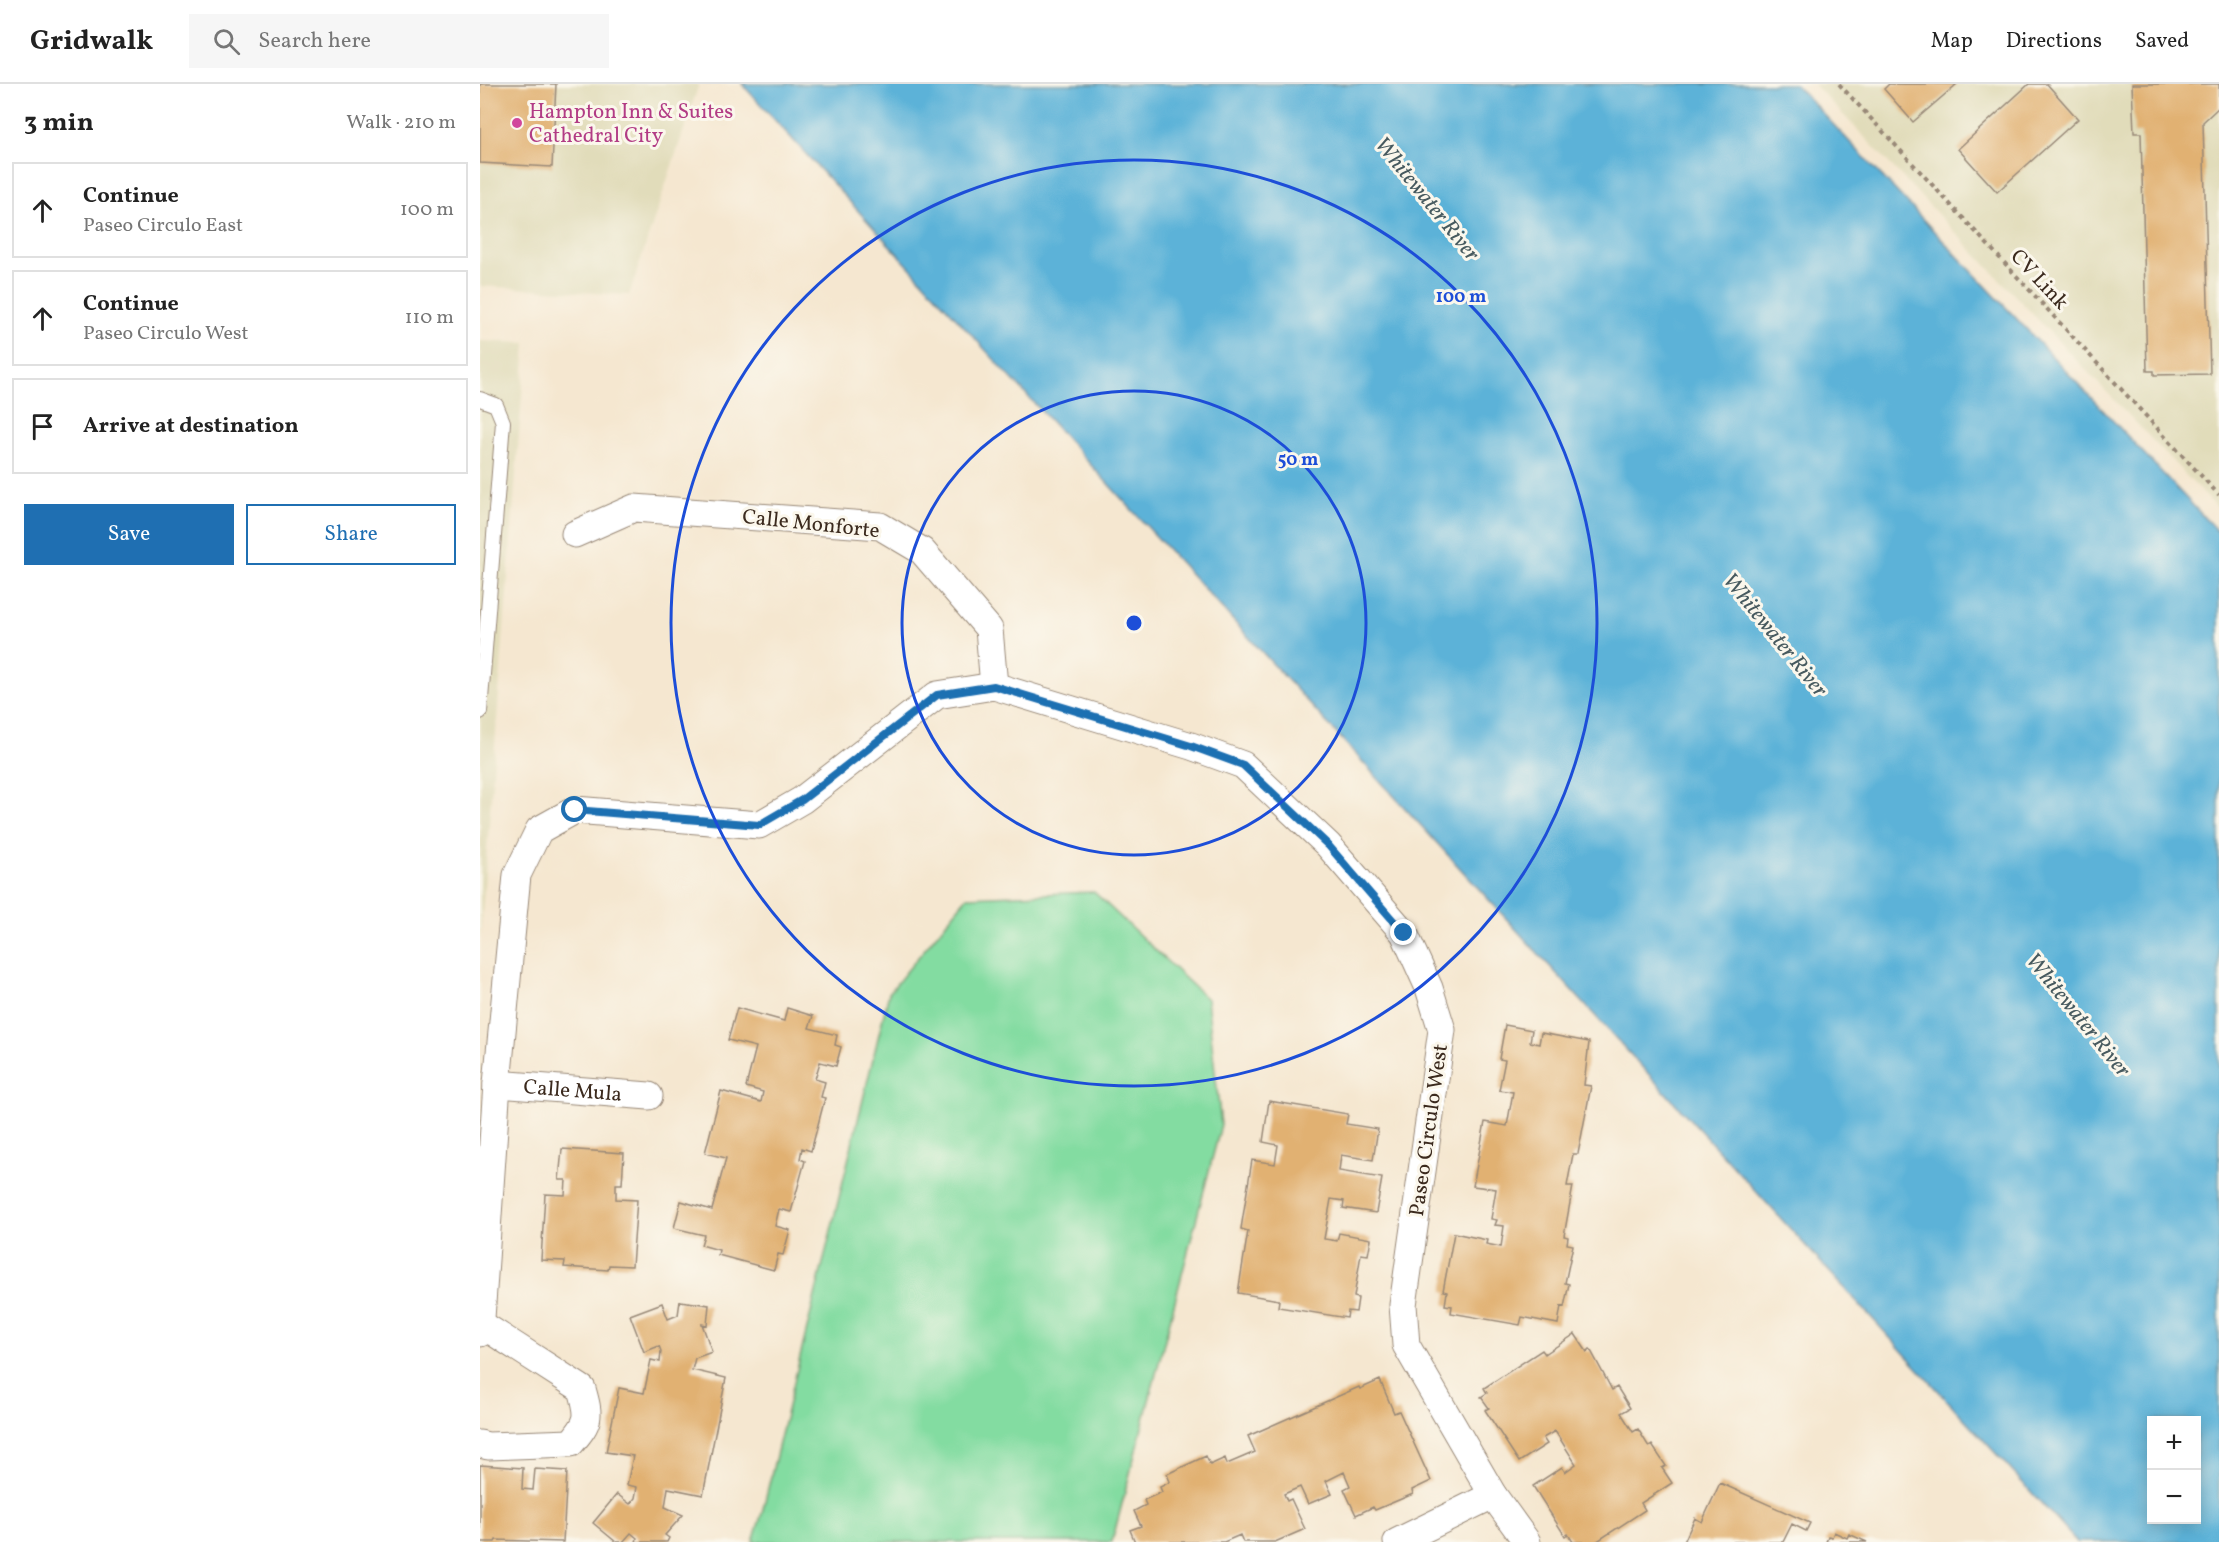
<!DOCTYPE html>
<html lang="en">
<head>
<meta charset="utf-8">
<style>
	:root { --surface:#fff; --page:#f6f6f6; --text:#222; --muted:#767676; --line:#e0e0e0; --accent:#1f6fb2 }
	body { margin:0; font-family:Vollkorn,serif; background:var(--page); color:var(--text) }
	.controls { position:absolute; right:18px; bottom:18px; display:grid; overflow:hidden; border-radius:0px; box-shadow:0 3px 15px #0003 }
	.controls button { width:54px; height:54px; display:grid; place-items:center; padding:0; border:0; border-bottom:2px solid var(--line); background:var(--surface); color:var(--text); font:30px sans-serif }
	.stop { position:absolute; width:18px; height:18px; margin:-14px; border:4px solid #1f6fb2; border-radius:50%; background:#fff }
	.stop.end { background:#1f6fb2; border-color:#fff; box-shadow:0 2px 6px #0008 }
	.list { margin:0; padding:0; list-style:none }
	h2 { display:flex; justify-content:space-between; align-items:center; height:78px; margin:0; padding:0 24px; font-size:26px }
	h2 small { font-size:20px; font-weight:400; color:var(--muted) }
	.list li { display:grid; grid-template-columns:39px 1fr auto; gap:18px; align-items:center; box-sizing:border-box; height:96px; margin:0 12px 12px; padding:0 12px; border:2px solid var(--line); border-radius:0px }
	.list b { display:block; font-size:22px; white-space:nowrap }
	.list p { margin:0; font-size:20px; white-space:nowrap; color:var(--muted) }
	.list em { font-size:20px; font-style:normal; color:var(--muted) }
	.actions { display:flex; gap:12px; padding:18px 24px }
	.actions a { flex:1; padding:14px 0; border:2px solid var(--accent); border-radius:0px; text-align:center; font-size:21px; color:var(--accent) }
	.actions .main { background:var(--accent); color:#fff }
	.icon { flex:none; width:33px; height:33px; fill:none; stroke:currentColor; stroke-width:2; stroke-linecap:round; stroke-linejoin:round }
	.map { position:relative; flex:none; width:1739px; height:1458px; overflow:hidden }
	header { display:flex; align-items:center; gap:36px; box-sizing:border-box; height:84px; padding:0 30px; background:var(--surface); border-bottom:2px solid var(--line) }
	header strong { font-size:28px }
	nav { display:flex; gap:33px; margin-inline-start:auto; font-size:21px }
	.search { width:420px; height:54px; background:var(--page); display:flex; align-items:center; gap:15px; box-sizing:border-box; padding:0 21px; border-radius:0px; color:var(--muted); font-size:22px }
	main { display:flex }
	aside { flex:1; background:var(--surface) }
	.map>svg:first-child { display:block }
	.built { fill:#e1dcba }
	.green { fill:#83dca1; stroke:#5f8360; stroke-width:1.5 }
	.water { fill:#5cb2d8; stroke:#4c6e7b; stroke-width:1.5; fill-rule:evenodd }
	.building { fill:#e1b172 }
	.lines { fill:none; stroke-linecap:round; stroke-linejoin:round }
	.lane-casing { stroke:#988877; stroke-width:16 }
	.street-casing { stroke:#988877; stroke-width:29 }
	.path { stroke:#988877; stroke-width:4; stroke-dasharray:4.5 4.5; stroke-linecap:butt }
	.lane { stroke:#fff; stroke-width:14 }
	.street { stroke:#fff; stroke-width:27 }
	.route { stroke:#1f6fb2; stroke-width:8 }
	.ring { fill:none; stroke:#1d4ed8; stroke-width:3 }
	.hotel-dot { fill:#d1479c; stroke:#fbf7ec; stroke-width:2 }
	.labels { text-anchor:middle; stroke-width:6; stroke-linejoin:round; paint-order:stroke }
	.hotel-label { font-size:21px; fill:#b23c85; stroke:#fbf7ec; text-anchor:start }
	.street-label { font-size:21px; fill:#3b2a1e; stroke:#fbf7ec }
	.water-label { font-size:22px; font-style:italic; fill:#475a5f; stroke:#fbf7ec }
	.centre { fill:#1d4ed8; stroke:#fbf7ec; stroke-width:3 }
	.ring-label { font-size:18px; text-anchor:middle; font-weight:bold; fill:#1d4ed8; stroke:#fbf7ec; stroke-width:6; stroke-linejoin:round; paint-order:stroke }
</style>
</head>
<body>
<header>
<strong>Gridwalk</strong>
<div class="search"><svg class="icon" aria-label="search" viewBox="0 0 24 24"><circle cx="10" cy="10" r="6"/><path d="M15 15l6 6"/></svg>Search here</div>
<nav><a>Map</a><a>Directions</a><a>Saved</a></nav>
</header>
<main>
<aside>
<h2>3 min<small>Walk · 210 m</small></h2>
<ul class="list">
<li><svg class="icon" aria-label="ahead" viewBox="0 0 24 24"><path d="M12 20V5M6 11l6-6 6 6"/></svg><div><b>Continue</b><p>Paseo Circulo East</p></div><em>100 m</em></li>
<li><svg class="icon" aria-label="ahead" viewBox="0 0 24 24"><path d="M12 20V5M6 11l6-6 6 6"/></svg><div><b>Continue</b><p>Paseo Circulo West</p></div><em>110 m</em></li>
<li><svg class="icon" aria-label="arrive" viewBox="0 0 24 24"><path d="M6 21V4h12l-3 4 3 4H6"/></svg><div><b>Arrive at destination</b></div></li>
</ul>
<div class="actions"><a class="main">Save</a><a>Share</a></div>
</aside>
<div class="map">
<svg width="1739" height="1458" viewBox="0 0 1739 1458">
	<rect width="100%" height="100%" fill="#fbf7ec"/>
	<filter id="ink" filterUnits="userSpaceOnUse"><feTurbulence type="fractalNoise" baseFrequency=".0167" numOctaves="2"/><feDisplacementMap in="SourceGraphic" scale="12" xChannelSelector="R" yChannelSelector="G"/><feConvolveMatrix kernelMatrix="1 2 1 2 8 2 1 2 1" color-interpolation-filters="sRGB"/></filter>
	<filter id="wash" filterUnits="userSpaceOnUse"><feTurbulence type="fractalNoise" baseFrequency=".008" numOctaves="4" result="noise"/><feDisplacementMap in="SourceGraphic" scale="24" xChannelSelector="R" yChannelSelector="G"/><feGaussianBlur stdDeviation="1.35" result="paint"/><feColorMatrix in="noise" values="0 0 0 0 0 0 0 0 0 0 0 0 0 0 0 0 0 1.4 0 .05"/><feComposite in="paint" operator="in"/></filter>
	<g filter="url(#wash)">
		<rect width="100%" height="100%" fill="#f5e7d0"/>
		<path class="built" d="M0,0H219L149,211L0,202Z
			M1334,0H1739V426Z
			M0,257L46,259L0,855Z"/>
		<path class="green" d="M614,808L727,915L741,1041L632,1458H273L282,1429L409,909L487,813Z"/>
		<path class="water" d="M262,0H1315L1739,449V1458H1597ZM1672,1336H1716V1436H1672Z"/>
		<g id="blocks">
			<path class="building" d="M0,0H76L72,83L0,79Z
				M1409,0H1477L1433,38L1404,5Z
				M1549,0H1567L1598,35L1517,108L1478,65Z
				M1652,0H1739V23L1723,38L1730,290L1674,291V287H1667L1661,49H1654Z
				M257,924L304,937L307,924L333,932L329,944L357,951L355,961L361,963L356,982L340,978L335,995L345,998L341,1013L345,1014L331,1067L322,1064L320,1075L325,1077L311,1128L299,1125L295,1142L310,1146L303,1171L298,1170L294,1186L238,1171L239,1166L221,1161L224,1151L194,1144L201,1117L232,1126L246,1074L225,1069L241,1007L281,1018L283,1008L266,1003L276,963L248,956Z
				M1025,941L1052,946L1050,958L1059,960L1061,949L1109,958L1104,1001L1111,1002L1098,1070H1093L1087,1102H1093L1084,1152L1088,1153L1087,1160L1093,1161L1085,1199L1089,1200L1084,1223L1081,1222L1078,1240L1042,1233L1040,1241L971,1229L972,1222L965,1221L967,1208L963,1207L974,1149L1007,1156L1006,1160L1021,1163L1024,1142L1015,1141L1017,1136L1011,1135L1016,1105L993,1102L1005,1038L1027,1042L1033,1008L1019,1006L1025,976L1019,975Z
				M789,1017L868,1030L866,1040L898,1045L893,1076L861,1071L859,1087L902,1094L896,1129L863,1124L864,1117L851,1115L844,1155L857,1157L859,1149L891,1155L888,1171L881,1170L874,1213L878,1214L876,1228L868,1227L867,1234L798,1223L799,1216L758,1209L768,1147L761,1145L772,1076L795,1080L798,1061L783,1058Z
				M82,1065L144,1069L142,1100H136V1115L157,1116L152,1182L129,1181L128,1186L84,1183L85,1177L61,1176L65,1110L85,1111L86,1096H79Z
				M200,1217L229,1221L227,1241L222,1240L232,1268L215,1274L212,1286L246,1294L223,1411L188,1404L185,1423L203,1431L185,1451L189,1454L187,1458H156L157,1454L151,1449L143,1458H136L113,1439L137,1410L150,1420L155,1414L157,1403L147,1401L153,1372L126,1368L139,1304L164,1309L171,1276L180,1278L181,1267L179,1262L164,1268L150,1231L182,1219L188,1235L198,1231Z
				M1095,1250L1107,1268L1110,1265L1132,1306L1137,1303L1150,1324L1141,1329L1153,1348L1158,1345L1169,1363L1172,1361L1186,1382L1182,1384L1192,1399L1161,1419L1165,1426L1116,1458H1093L1088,1450L1085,1452L1053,1402L1082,1383L1085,1388L1096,1380L1075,1347L1063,1354L1067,1360L1039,1378L1005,1326L1009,1324L1001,1313L1007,1309L1004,1304L1062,1266L1065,1270Z
				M900,1296L914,1329L919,1327L951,1397L932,1406L933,1410L895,1426L893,1423L876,1431L864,1405L870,1402L864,1388L846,1397L852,1410L828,1420L820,1403L804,1410L807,1417L811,1415L825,1445L795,1458H763L760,1451L744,1458H655L650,1446L661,1442L654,1427L666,1421L664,1416L682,1408L680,1403L690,1398L687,1390L726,1372L730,1381L745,1374L747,1380L775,1368L768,1352L879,1303L880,1305Z
				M0,1381L43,1384L42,1405L53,1406L55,1385L87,1387L83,1458L16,1456L15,1458H0Z
				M1240,1399L1330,1439L1326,1447L1312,1440L1303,1458H1204L1215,1434L1222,1438Z
				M1354,1448L1367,1454L1369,1450L1387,1458H1346L1348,1452L1352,1453Z"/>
		</g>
	</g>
	<g filter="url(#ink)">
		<use href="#blocks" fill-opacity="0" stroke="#988877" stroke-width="1.5"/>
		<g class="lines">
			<g class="lane-casing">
				<path id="lane" d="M0,315L16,321L23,338L0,628"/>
			</g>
			<g class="street-casing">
				<g id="street">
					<path d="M95,450L154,424L400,442L442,467L509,545L514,602"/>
					<path id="s1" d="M17,1000L169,1012"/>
					<path d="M0,1249L17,1000L37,791L59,746L95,726L279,741L322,716L457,611L514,602L711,662L763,681L848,761L924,849L949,904L962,946L923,1221L926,1261L1013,1411L1047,1458"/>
					<path d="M0,1360L8,1362L91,1359C110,1337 110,1333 102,1305L1,1240"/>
					<path d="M917,1458L1013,1411"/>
				</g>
			</g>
			<path class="path" d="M1359,0L1739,411"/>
			<use href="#lane" class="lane"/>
			<use href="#street" class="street"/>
		</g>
	</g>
	<g class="lines" filter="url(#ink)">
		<path class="route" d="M95,726L279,741L322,716L457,611L514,602L711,662L763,681L848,761L924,849"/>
	</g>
	<g class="ring">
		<circle cx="654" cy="539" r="232"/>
		<circle cx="654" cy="539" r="463"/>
	</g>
	<circle class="hotel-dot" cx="37" cy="39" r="6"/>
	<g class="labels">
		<g class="hotel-label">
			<text x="49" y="34">Hampton Inn &amp; Suites<tspan x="49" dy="24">Cathedral City</tspan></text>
		</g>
		<g class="street-label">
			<text transform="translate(1560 195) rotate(47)" y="7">CV Link</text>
			<text transform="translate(331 439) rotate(6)" y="7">Calle Monforte</text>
			<text dy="7" stroke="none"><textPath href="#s1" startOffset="76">Calle Mula</textPath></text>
			<text transform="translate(948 1046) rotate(-82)" y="7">Paseo Circulo West</text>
		</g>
		<g class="water-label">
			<text transform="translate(948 114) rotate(51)" y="8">Whitewater River</text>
			<text transform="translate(1296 550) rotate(51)" y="8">Whitewater River</text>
			<text transform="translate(1599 930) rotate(51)" y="8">Whitewater River</text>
		</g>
	</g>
	<circle cx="654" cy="539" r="9" class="centre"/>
	<g class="ring-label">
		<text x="981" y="218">100 m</text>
		<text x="818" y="381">50 m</text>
	</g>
</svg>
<div class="controls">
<button>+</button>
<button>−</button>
</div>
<div class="stop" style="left:95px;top:726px"></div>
<div class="stop end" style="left:924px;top:849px"></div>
</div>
</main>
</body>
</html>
